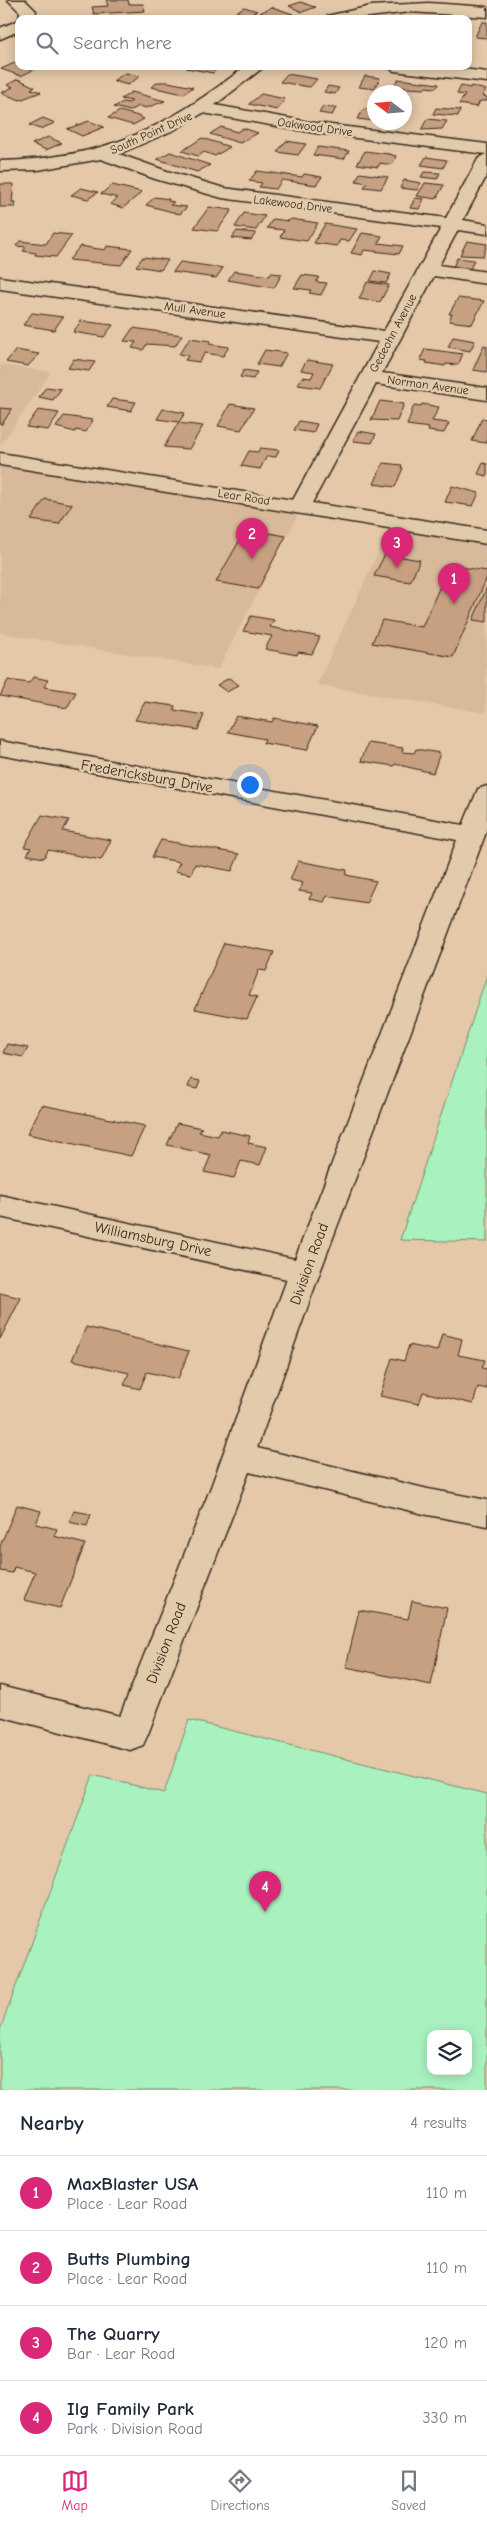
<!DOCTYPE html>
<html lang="en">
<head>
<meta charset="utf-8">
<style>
	:root { --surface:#fff; --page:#f2f2f3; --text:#1f2937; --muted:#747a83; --line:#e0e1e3; --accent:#db2777 }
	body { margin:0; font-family:"Comic Neue",sans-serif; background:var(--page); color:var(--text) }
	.controls { position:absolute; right:15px; bottom:15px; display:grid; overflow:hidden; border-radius:10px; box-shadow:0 2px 12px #0003 }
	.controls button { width:45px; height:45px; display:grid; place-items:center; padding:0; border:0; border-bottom:1px solid var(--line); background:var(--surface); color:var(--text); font:25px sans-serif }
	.compass { position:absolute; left:367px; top:85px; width:45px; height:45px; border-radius:50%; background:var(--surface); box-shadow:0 2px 12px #0003; rotate:286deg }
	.you { position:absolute; left:249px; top:784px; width:18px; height:18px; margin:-12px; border:4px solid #fff; border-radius:50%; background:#1a73e8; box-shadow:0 0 0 8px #1a73e833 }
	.badge { display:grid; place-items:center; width:32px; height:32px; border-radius:50%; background:var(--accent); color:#fff; font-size:16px; font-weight:700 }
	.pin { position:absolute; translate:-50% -41px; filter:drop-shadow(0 1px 2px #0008) }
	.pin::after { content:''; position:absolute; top:26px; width:18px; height:15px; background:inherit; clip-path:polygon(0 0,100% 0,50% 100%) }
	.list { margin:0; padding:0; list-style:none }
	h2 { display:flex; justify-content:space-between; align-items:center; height:65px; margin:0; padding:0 20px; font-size:21px }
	h2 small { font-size:16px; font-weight:400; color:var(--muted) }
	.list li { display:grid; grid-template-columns:32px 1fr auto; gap:15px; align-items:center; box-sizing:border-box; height:75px; padding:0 20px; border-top:1px solid var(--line) }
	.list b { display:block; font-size:19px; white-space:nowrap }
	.list p { margin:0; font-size:16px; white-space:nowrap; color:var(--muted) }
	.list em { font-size:16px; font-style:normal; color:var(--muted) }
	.icon { flex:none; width:28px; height:28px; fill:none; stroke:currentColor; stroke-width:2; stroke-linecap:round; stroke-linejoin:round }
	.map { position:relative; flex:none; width:487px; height:2090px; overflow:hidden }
	.search { position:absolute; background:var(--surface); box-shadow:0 2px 12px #0003; left:15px; right:15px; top:15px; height:55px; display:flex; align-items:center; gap:12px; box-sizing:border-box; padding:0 18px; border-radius:10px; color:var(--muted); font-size:19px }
	.sheet { height:365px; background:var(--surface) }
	nav { display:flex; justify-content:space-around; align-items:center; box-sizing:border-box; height:70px; border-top:1px solid var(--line); background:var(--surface); font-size:14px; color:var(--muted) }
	nav a { display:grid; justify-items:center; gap:2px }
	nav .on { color:var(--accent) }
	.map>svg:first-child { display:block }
	.built { fill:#d8b999 }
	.green { fill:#a9f2c0; stroke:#728e6f; fill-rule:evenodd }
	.building { fill:#c79f81; stroke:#3b2a1e }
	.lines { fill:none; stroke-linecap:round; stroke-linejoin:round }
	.minor-casing { stroke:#3b2a1e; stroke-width:3 }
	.minor { fill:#e2cbab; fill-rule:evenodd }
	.labels { text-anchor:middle; stroke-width:5; stroke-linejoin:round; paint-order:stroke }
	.far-street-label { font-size:12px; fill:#3b2a1e; stroke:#e2cbab }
	.street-label { font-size:15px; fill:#3b2a1e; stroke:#e2cbab }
</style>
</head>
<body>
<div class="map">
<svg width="487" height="2090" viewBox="0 0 487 2090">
	<rect width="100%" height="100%" fill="#e4c8a8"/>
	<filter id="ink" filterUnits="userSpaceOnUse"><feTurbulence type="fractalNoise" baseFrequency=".02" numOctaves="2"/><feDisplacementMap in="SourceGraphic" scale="10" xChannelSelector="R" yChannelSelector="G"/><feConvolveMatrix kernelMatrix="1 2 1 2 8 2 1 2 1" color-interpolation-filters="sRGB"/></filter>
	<g filter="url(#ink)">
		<path class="built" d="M0,365L51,372L0,446Z
			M0,466L299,513L218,669L0,633Z
			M390,527L487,543L486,713L317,685Z"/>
		<path class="green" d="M487,975V1242L400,1240Z
			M189,1720L487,1794V2090H0V2030L93,1775L164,1793ZM431,2034H468V2071H431Z"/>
		<path class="building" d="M106,0H128L129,4H143L145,11L94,14L92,7L108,6Z
			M301,2L311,6L316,7L302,12L289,6Z
			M244,7L257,11L249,15L236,12Z
			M272,7L293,14L278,19L260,13Z
			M482,22H487V38L475,37Z
			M19,61V66H41L21,76L1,69Z
			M188,66H220L213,73L186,68Z
			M125,73L140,76L128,85L113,81Z
			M287,74L317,79L310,87L280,82Z
			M365,76L380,78L374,89L359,87Z
			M18,79L35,87L31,89L41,92L20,100L1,93L13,87L7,85Z
			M398,79L439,84L436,88L426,87L424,89L393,87Z
			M158,82H168L193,87L184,94L151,87Z
			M328,86L339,88L335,94L324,92Z
			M461,86L470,88L471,86L486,90L482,96L487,97V101H480L477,107L459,104L465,95L457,94Z
			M132,92L165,101L146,108L139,106L130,111L114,107L123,102L129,103L132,101L121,99Z
			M261,94L285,99L277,110L249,104Z
			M323,107L336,108L332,115L319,113Z
			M436,108L460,110L458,116L433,114Z
			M364,109L374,110V121L357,119Z
			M120,111L138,116L144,119L133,125L108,118Z
			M43,118L55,123L40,129L29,125Z
			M427,119L447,121L442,129L421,130Z
			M89,121L104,127L82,136L67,129Z
			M221,127L237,132L243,128L258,133L240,143L210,134Z
			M48,137L62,143L46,150L32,144Z
			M202,138L230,147L215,156L204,152L198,156L182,151Z
			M286,141L306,144L298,155L277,152Z
			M318,147L349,151L344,159L313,155Z
			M365,151L389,154L396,156L392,165L380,163L378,167L357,164Z
			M170,152L210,165L197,172L157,159Z
			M426,157L447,160L443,168L421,165Z
			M257,171L302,177L304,174L322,177L316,185L282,180L276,189L259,187L262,183L249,181Z
			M424,172L440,173L437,179L421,177Z
			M360,173L388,177L381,189L364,187L367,183L356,181Z
			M404,180L421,183L417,190L400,188Z
			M425,183L444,185L436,199L417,196Z
			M0,184H14L12,202H16L15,207H0Z
			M112,185L142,192L123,208L110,204L118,198L101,194Z
			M81,188L98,192L88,199L71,195Z
			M155,197L169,199L168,201L174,202L170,205L187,207L180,214L146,205Z
			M415,198L424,199L419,209L410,208Z
			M209,207L232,210L217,231L194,228Z
			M244,213L265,216L256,230L235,227Z
			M273,219L289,221L291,219L318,223L307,241L280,237L284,230L267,228Z
			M325,224L357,229L349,241L340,240L337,246L314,243Z
			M237,231L256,233L251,240L232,238Z
			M53,233L72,235L56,257L35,255L36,253L23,251L26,247L16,246L20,241L46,244Z
			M362,233L382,236L378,243L403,246L399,254L364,250L362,255L351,253Z
			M467,241L487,244L483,256L460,255Z
			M80,246L105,250L107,246L132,249L121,265L69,260Z
			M143,257L168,260L161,270L136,266Z
			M457,258L474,260L470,269L453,267Z
			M180,262L223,268L216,278L173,272Z
			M234,271L270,276L271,273L282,274L274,288L228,280Z
			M375,271L391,274L386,283L370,281Z
			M302,275L319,277L316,282L327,283L321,295L309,293L311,290L294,288Z
			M367,282L389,285L380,302L359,299Z
			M458,298L484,301L472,324L449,321L452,314H449Z
			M32,313L63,317L54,330L23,325Z
			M81,321L113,325L104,337L73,332Z
			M133,328L182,335L175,346L147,344L143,350L132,348L136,342L124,341Z
			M453,337L475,341L470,351L448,347Z
			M190,338L211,341L209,344L229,347L223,356L205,353L199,362L185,360L188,356L179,354Z
			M484,345L487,346V372L473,370Z
			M425,349L463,354L458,365L446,364L445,366L426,363L427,361L420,360Z
			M16,350L39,354L28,366L6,362Z
			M265,350L287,353L279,367L257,364Z
			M74,359L95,362L89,371L68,368Z
			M307,360L333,364L320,388L298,385L302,377L311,378L314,372L301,370Z
			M244,370L257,372L253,379L240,377Z
			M46,387L61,389L53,400L39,397Z
			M112,399L136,402L131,411L107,407Z
			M380,401L404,404L397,421L371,420Z
			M230,404L254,408L241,430L218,426Z
			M422,404L439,407L432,421L449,423L444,433L428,431L429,428L407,425L414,405L421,406Z
			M0,408L12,409L2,424H0Z
			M163,409L185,413L179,422L157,419Z
			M38,410L59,413L48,430L26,427Z
			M64,416L93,420L86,432L76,430L75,432L56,427Z
			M482,418L487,419V443L472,441Z
			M299,421L317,424L313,433L294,430Z
			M178,423L203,426L189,449L164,447Z
			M358,431L376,434L372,443L353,441Z
			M260,448L279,450L276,457L267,456L260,469L241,466L249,451L258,452Z
			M383,463L402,465L401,468H403L395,487L374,484Z
			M483,463L487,464V476L478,474Z
			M452,486L479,493L473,506L445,502Z
			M45,499L72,504L59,524L31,520Z
			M246,529L286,536L258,589L216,582Z
			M385,554L420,560L410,582L374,576Z
			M454,566L487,571V577L453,657L372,643L382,620L422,627L440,586L445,587Z
			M487,587V622L473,620Z
			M251,616L274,620L270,627L320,637L312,654L298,652L297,655L265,649L272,636L243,631Z
			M33,677L48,680L44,687L76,692L67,708L0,696L8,680L29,683Z
			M229,678L239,685L227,692L217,685Z
			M145,702L175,706L174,710L204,715L198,730L135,720Z
			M236,716L272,722L274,718L318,726L307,750L263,743L265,739L228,732Z
			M368,743L403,748L402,752L414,753L416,749L440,753L433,773L395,764L394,766L361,761Z
			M42,815L69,820L63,831L111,840L101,860L48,850L44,858L27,855L31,848L24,847Z
			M161,840L239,854L232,871L195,864L191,874L175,871L180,862L152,857Z
			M298,861L347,870L346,875L376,881L366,903L327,896L324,902L309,899L312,893L299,891L303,883L290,880Z
			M224,943L274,952L266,971L259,970L249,995L257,997L247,1019L195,1009Z
			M7,1044L28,1048L23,1057L3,1053Z
			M191,1079L200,1081L197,1089L188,1087Z
			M42,1105L145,1126L131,1156L27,1134Z
			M177,1123L202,1128L199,1132L218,1136L221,1130L250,1136L248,1143L267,1147L260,1165L241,1161L234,1178L204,1172L211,1155L167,1145Z
			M0,1293L21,1298L0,1339Z
			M86,1327L189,1351L178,1379L147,1372L140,1389L124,1385L129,1373L72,1360Z
			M442,1334L462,1339L458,1355L485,1360L482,1368L487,1369V1389L478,1387L473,1404L423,1392L419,1404L380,1396L392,1358L404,1361L409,1345L437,1351Z
			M17,1505L41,1511L36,1524L57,1529L54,1536L85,1544L60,1608L24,1600L35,1572L14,1567L12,1573L0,1571V1546Z
			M74,1511L91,1514L87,1526L69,1522Z
			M412,1601L447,1608L431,1685L346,1667L359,1610L408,1619Z"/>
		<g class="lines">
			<g class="minor-casing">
				<path id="minor" d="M8,0H25L36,11L34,19L19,20L20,12Z
					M429,3L487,7V17L410,12L353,19H325L327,16L371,6Z
					M19,20V31L0,39V28Z
					M246,66H265L215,105L315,123L487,144V175L463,220L487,224V234L458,230L439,265L487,272V284L434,276L382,373L487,388V400L376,384L312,503L487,530V544L0,465V453L293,500L379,342L0,289V277L384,331L441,228L222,198L155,179L101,159L38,170L0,171V161C106,158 163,130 246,66ZM203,113L315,133L486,154L478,159L446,218L224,188L167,171L119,154L174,130Z
					M386,66H438L487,72V82L394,71Z
					M0,741L463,825L478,789L487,786V827L485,835L320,1272L257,1448L428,1489L487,1500V1526L428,1515L249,1472L148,1734L143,1745L130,1750L0,1716V1686L120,1716L211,1487L287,1279L0,1217V1195L295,1259L457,840L0,755Z"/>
			</g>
			<use href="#minor" class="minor"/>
		</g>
	</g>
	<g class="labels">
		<g class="far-street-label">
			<text transform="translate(315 127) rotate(8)" y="4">Oakwood Drive</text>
			<text transform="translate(151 133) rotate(-24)" y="4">South Point Drive</text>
			<text transform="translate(293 204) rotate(7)" y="4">Lakewood Drive</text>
			<text transform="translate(195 310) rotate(8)" y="4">Mull Avenue</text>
			<text transform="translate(393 333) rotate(-62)" y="4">Gedeohn Avenue</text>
			<text transform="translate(428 385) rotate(8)" y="4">Norman Avenue</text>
			<text transform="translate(244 497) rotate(9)" y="4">Lear Road</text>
		</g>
		<g class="street-label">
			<text transform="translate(147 776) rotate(10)" y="5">Fredericksburg Drive</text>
			<text transform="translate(153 1239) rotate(12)" y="5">Williamsburg Drive</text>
			<text transform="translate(309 1264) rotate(-70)" y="5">Division Road</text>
			<text transform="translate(166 1643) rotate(-69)" y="5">Division Road</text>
		</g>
	</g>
</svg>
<div class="controls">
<button><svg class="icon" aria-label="layers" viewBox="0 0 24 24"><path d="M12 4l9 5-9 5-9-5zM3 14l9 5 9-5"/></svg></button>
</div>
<svg class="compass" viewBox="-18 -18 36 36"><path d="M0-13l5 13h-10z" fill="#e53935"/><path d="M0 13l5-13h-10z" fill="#747a83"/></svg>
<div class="you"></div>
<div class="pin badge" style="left:454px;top:604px">1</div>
<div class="pin badge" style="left:252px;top:559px">2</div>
<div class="pin badge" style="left:397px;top:568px">3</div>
<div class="pin badge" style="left:265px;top:1912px">4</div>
<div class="search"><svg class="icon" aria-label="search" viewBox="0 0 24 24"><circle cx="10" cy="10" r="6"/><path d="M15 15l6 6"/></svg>Search here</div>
</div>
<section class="sheet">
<h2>Nearby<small>4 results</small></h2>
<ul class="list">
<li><span class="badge">1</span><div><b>MaxBlaster USA</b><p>Place · Lear Road</p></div><em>110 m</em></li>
<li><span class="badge">2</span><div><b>Butts Plumbing</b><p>Place · Lear Road</p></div><em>110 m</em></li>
<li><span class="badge">3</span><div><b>The Quarry</b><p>Bar · Lear Road</p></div><em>120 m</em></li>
<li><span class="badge">4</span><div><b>Ilg Family Park</b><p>Park · Division Road</p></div><em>330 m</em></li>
</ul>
</section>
<nav>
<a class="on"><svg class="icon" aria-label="map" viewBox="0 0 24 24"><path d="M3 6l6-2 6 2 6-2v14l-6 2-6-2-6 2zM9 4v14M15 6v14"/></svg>Map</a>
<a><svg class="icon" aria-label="directions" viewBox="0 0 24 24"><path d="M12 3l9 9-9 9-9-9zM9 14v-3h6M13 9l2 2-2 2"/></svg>Directions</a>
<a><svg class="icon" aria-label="saved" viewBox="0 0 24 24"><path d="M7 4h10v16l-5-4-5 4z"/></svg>Saved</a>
</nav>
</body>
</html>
